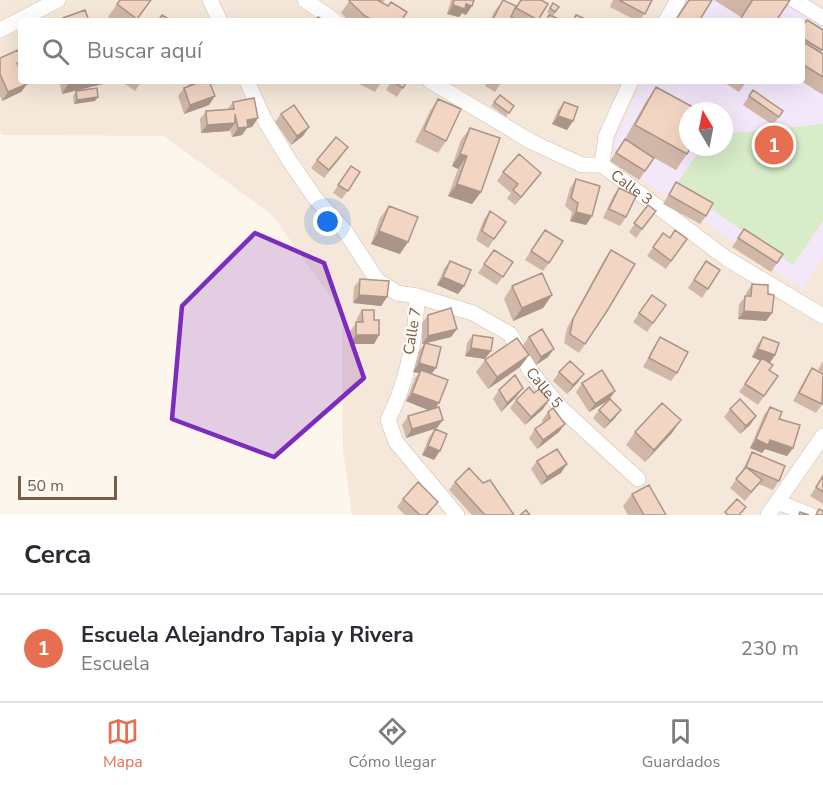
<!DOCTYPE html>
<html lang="es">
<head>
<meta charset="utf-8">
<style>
	:root { --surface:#fff; --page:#f2f2f3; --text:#2b2b33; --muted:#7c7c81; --line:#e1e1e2; --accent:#e76f51 }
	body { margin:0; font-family:"Nunito Sans",sans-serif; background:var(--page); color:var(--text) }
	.compass { position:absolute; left:679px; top:102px; width:54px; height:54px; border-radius:50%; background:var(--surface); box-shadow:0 6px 24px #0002; rotate:350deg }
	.scale { position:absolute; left:18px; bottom:15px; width:99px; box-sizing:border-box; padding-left:6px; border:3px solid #7a5c4d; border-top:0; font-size:16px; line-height:21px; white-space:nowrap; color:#7a5c4d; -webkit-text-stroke:4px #fffaf3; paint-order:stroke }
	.you { position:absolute; left:328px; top:222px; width:21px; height:21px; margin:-15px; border:4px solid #fff; border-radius:50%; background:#1a73e8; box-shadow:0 0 0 9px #1a73e833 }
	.badge { display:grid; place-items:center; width:39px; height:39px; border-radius:50%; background:var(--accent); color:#fff; font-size:20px; font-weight:700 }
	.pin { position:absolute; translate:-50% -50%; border:3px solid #fff; box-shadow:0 2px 6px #0006 }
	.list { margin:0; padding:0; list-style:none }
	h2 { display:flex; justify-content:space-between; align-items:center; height:78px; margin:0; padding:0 24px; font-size:26px }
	h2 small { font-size:20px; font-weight:400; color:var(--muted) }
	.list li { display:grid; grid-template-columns:39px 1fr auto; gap:18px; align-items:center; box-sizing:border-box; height:108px; padding:0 24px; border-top:2px solid var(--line) }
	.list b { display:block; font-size:22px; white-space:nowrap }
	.list p { margin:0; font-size:20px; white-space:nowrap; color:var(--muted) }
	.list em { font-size:20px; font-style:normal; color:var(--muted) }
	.icon { flex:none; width:33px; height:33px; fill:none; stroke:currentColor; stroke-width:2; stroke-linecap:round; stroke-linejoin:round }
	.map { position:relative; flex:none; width:823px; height:515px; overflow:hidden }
	.search { position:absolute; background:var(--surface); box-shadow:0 6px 24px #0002; left:18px; right:18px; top:18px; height:66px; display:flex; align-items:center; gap:15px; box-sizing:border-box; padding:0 21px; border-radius:6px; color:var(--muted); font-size:22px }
	.sheet { height:186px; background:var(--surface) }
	nav { display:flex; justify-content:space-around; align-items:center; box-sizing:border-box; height:84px; border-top:2px solid var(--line); background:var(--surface); font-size:16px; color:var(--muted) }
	nav a { display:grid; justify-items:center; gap:3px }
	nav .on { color:var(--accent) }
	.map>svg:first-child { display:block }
	.residential { fill:#f5e8da; fill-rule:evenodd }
	.education { fill:#f3e8fa; fill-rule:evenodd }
	.green { fill:#d8ecc9 }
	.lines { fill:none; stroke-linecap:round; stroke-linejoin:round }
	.street-casing { stroke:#d1beb0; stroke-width:16 }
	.street { stroke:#fff; stroke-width:15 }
	.wall { fill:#d1b7a8 }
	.shaded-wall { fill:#aa9588 }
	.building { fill:#f3d5c3; stroke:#aa9588; stroke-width:1.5 }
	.marked { fill:#7b2cbf; fill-opacity:0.2; stroke:#7b2cbf; stroke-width:4.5; stroke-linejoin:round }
	.labels { text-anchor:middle; stroke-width:4.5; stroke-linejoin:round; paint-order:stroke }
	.street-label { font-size:15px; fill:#7a5c4d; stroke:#fffaf3 }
</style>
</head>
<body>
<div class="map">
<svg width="823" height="515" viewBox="0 0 823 515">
	<rect width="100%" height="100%" fill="#fdf6ec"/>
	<path class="residential" d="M0,0H823V515H352L343,451L342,313L272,215L164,136L2,135L0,131ZM21,21H802V81H21ZM688,111H724V147H688Z"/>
	<path class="education" d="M688,0H780L823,27V257L803,289L621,165L614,143L641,81H802V21H675ZM688,111H724V147H688Z"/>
	<path class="green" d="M823,124V221L793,265L676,185L702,147H724V134Z"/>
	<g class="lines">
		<g class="street-casing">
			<g id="street">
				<path d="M210,0L220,21"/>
				<path d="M305,0L335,21"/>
				<path d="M794,0L823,18"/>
				<path d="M666,21L678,0"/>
				<path d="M0,30L58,0"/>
				<path id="s1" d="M247,81L264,119L289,160L315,198L345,231L377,280L397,293L417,296L473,313L510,334L531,372L562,409L638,479"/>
				<path id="s2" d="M430,81L532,142L582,165H602L726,258L823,316"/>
				<path d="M602,165L606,136L631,81"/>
				<path d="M417,296C416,338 407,382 388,420L396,442L457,515"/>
				<path d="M778,502L810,515"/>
				<path d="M768,515L823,436"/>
			</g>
		</g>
		<use href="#street" class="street"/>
	</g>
	<path class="wall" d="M120,0H151L136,21H114L108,17Z
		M350,0H385L382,3L401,21H349L341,13Z
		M451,0H474L466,15L462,13L459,17L447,14Z
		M503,0L514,11L520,0H541L548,4L538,21H490L494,12Z
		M613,0H652L640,21H637L610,7Z
		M714,0H790L776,21H738L741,17Z
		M553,3L559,7L553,16L564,21H544L549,15L552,16L547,12Z
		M807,20L823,49L821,52L823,54V95L801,81H802V26Z
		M0,58H21V62L18,66L27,84L21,92L2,101L0,96Z
		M59,81H112L111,82L62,94Z
		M121,81H142L135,91Z
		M192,81H209V105L184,114L178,96L184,88L189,85Z
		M355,81H382L375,92L355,82Z
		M391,81H407L397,97L386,90Z
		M488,81H502L495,92L485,86Z
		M722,81H747L739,92Z
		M656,87L687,154L676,170L649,155L654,158L639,180L610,161L625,139L645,103Z
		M753,90L783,111L773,125L743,105Z
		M76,91L95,101L74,104L73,96Z
		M500,95L514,106L506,117L491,106Z
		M438,99L446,141L438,153L415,142L430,111Z
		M233,102L258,118L252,127L247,128L242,135L232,137L230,129L229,131L201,133L200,119L206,111L227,110Z
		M564,102L573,121L567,130L552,124L558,110Z
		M281,114L303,136L291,145L275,122Z
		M470,128L481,192L472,204L448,196L458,169L452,166L461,140Z
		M342,156L324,178L311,168L317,160Z
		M351,166L360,172L342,199L333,193Z
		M503,172L541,173L515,205L507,198L511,193L497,181Z
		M576,179L592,216L586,225L570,221L572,212L565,206L570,188Z
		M676,182L706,216L700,224L663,204Z
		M619,188L626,217L620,226L603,218L613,196Z
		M648,205L656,211L636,238L629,232Z
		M389,206L400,254L371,244L380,218Z
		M490,211L506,222L488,248L476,240L484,219Z
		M744,229L783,254L771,272L732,247Z
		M663,233L670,238L687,239L666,269L647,256Z
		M539,238L549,263L543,271L525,260Z
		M494,250L513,262L497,285L478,273Z
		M611,250L607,311L579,353L564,343L567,328L605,258Z
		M450,261L464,286L458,294L437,285L444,269Z
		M706,261L720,270L702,298L688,288Z
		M360,279L387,297L381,306L353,303L354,287Z
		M752,284L768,294L772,313L766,321L738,319L739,304L746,296V293Z
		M512,286L552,295L543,308L513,321L504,299Z
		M652,295L666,305L647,332L633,322Z
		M362,310L374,320L379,335L374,344H350V331L357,322V318Z
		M428,315L457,329L451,337L427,343L436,407L437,428L406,438L402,425L408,416L428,410L406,401L415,378L419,373L413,372L419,351L424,344H422V323Z
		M473,335L485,359L465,356L467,343Z
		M529,337L548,357L536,365L523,345Z
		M660,337L677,373L671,381L643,367L654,346Z
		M763,337L775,355L769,363V370L778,376L758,405L739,392L761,361L752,357L757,345Z
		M529,355L520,367L488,389L476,372L485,360Z
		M823,361V373L818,370Z
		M812,368L823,403L816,413L793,401L806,377Z
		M559,372L578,382L567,394L553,381Z
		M582,383L615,391L609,399L615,418L604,429L593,418L599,410L609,400L589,412L576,392Z
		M499,390L517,396L501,412L493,399Z
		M534,393L549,400L543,409L525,425L510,408L516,400Z
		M770,407L779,419L793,448L787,456L765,449L762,453L750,448L764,415Z
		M730,409L756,416L750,425L740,434L724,417Z
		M548,412L559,432L537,449L529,438L535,429L543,423L542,420Z
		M435,429L434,460L422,455L429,437Z
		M635,432L672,433L645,462L626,445Z
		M752,452L779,481L773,490L759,484L745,501L730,488L741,473L747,461Z
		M537,461L561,473L541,485L531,469Z
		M823,476V504L810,496Z
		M455,482L514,515H472L449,490Z
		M632,494L666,515H628L623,506Z
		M403,499L432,510L428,515H405L397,507Z"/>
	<path class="shaded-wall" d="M466,4L472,6L466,15L462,13L459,17L447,14L453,5Z
		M70,81H112L111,82L62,94Z
		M27,84L21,92L2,101L8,92Z
		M215,96L209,105L184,114L190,105Z
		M98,97L95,101L74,104L77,100Z
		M558,116L573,121L567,130L552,124Z
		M258,118L252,127L247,128L242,135L232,137L238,128L247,120Z
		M235,123L229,131L201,133L207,125Z
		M309,127L303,136L291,145L297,136Z
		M460,154L467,156L458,169L452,166Z
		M541,173L535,181L515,205L521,197Z
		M457,184L481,192L472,204L448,196Z
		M576,212L592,216L586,225L570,221Z
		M379,231L408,242L400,254L371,244Z
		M443,277L464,286L458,294L437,285Z
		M359,295L387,297L381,306L353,303Z
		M552,295L543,308L513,321L522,308Z
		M744,311L772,313L766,321L738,319Z
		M457,329L451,337L422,344L428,336Z
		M356,335H379L374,344H350Z
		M471,348L491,351L485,359L465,356Z
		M554,349L548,357L536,365L541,357Z
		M758,349L775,355L769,364L752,357Z
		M529,355L520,367L488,389L497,377Z
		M419,363L436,368L430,376L421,370L419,373L413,372Z
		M584,374L578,382L567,394L573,385Z
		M523,388L517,396L501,412L507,403Z
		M615,391L609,400L589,412L595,404Z
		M412,393L439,403L433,412L406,401Z
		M549,400L543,409L525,425L531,417Z
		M621,410L615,418L604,429L610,421Z
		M756,416L750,425L740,434L746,426Z
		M443,420L437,428L406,438L412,429Z
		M681,420L672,433L645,462L654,450Z
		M565,424L559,432L537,449L543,440Z
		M756,439L770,440L793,448L787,456L765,449L762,453L750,448Z
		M428,446L440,451L434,460L422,455Z
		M567,464L561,473L541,485L547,477Z"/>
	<path class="building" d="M120,0H151L137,19L117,4Z
		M350,0H381L379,1L388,6L391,2L407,12L401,21H374L365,16L349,1Z
		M454,0H474L472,6L466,4L465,9L453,5Z
		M503,0L516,6L511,17L519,21H492Z
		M521,0H541L548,4L538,20L516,8Z
		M619,0H652L645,14Z
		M689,0H712L699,21H675Z
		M751,0H790L776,21H739L752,1Z
		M553,3L559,7L555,12L550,8Z
		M85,10L89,21H65L63,18Z
		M162,15L172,21H158Z
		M549,15L564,21H546Z
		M576,15L583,18L582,21H573Z
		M318,17L325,21H315Z
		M807,20L823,30V49L822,50L802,38V27Z
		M802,41L823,54V77L802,64Z
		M18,50L21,58V61L17,63L21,72V81H25L27,84L8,92L0,74V58Z
		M196,81H209L215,96L190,105L184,88L197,83Z
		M392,81H407L403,88Z
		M656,87L700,111H688V147H691L687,154L635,125Z
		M97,88L98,97L77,100L76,91Z
		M753,90L783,111L779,117L749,96Z
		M500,95L514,106L509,113L494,102Z
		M254,98L258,118L247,120L248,127L238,128L235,114V123L207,125L206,111L234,109L233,102Z
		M438,99L461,109L446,141L424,130Z
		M564,102L578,107L573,121L558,116Z
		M294,105L309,127L297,136L281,114Z
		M470,128L500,138L481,192L457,184L467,156L460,154Z
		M336,137L348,147L329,170L317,160Z
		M625,139L654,158L645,171L616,153Z
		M519,154L541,173L521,197L513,190L518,184L503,172Z
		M351,166L360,172L348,191L338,185Z
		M576,179L600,186L592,216L576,212L578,203L571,198Z
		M676,182L713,203L706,216L669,195Z
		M619,188L636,196L626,217L609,209Z
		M648,205L656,211L642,229L634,223Z
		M389,206L418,217L408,242L379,231Z
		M490,211L506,222L494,239L482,231Z
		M744,229L783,254L777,263L738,238Z
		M545,230L563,241L549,263L531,251Z
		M675,230L687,239L671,261L653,247L663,233L670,238Z
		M494,250L513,262L503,277L484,264Z
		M611,250L635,264L607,311L585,344L570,334L573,319Z
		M450,261L471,270L464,286L443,277Z
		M706,261L720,270L708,289L694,280Z
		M542,273L552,295L522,308L512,286Z
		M360,279L389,281L387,297L359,295Z
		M752,284L768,285V294L774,295L772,313L744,311L745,296H751Z
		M652,295L666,305L653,323L639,313Z
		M451,308L457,329L428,336V315Z
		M362,310H374V320H379V335H356V322H363Z
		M542,329L554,349L541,357L529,337Z
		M473,335L493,338L491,351L471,348Z
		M660,337L688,352L677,373L649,358Z
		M763,337L779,343L775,355L758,349Z
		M517,338L529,355L497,377L485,360Z
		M425,343L441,347L436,368L419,363Z
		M762,358L773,365L769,370L778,376L764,396L745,384Z
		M570,361L584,374L573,385L559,372Z
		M812,368L823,374L822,404L799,393Z
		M421,370L448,380L439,403L412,393Z
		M602,370L615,391L595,404L582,383Z
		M515,375L523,388L507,403L499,390Z
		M529,387L534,393L539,389L549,400L531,417L516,400Z
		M610,399L621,410L610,421L599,410Z
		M740,399L756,416L746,426L730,409Z
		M662,403L681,420L654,450L635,432Z
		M439,407L443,420L412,429L408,416Z
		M770,407L782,412L779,419L800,425L793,448L770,440L768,445L756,439Z
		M553,408L565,424L543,440L535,429L550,418L548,412Z
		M435,429L447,434L440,451L428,446Z
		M557,449L567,464L547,477L537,461Z
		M752,452L785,466L779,481L746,467L762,480L751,492L736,479L746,467Z
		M469,468L483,483L490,480L514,515H485L455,482Z
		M823,476V492L816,487Z
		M418,482L438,502L426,515H420L403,499Z
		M649,485L666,515H644L632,494Z
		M737,499L746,507L739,515H728L725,512Z
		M819,509L823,511V515H816Z
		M526,510L530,515H520Z
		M800,512L809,515H799Z"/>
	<path class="marked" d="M255,233L324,263L364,378L274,457L172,419L182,306Z"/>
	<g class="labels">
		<g class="street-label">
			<text dy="5" stroke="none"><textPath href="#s2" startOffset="231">Calle 3</textPath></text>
			<text transform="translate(412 331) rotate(-81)" y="5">Calle 7</text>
			<text dy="5" stroke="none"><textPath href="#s1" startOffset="448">Calle 5</textPath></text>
		</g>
	</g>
</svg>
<svg class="compass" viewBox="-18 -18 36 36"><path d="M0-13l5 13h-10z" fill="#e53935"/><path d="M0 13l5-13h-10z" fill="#7c7c81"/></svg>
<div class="scale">50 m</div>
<div class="you"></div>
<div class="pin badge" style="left:774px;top:145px">1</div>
<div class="search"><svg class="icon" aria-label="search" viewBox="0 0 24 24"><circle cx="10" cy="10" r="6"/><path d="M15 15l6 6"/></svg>Buscar aquí</div>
</div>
<section class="sheet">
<h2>Cerca<small></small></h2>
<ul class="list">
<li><span class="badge">1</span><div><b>Escuela Alejandro Tapia y Rivera</b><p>Escuela</p></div><em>230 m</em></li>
</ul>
</section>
<nav>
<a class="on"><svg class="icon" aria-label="map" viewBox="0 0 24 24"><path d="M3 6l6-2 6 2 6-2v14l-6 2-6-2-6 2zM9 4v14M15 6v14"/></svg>Mapa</a>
<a><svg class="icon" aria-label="directions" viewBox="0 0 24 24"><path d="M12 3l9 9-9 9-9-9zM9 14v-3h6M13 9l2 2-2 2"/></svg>Cómo llegar</a>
<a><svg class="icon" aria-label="saved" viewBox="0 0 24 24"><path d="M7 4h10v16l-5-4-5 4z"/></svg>Guardados</a>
</nav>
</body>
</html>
